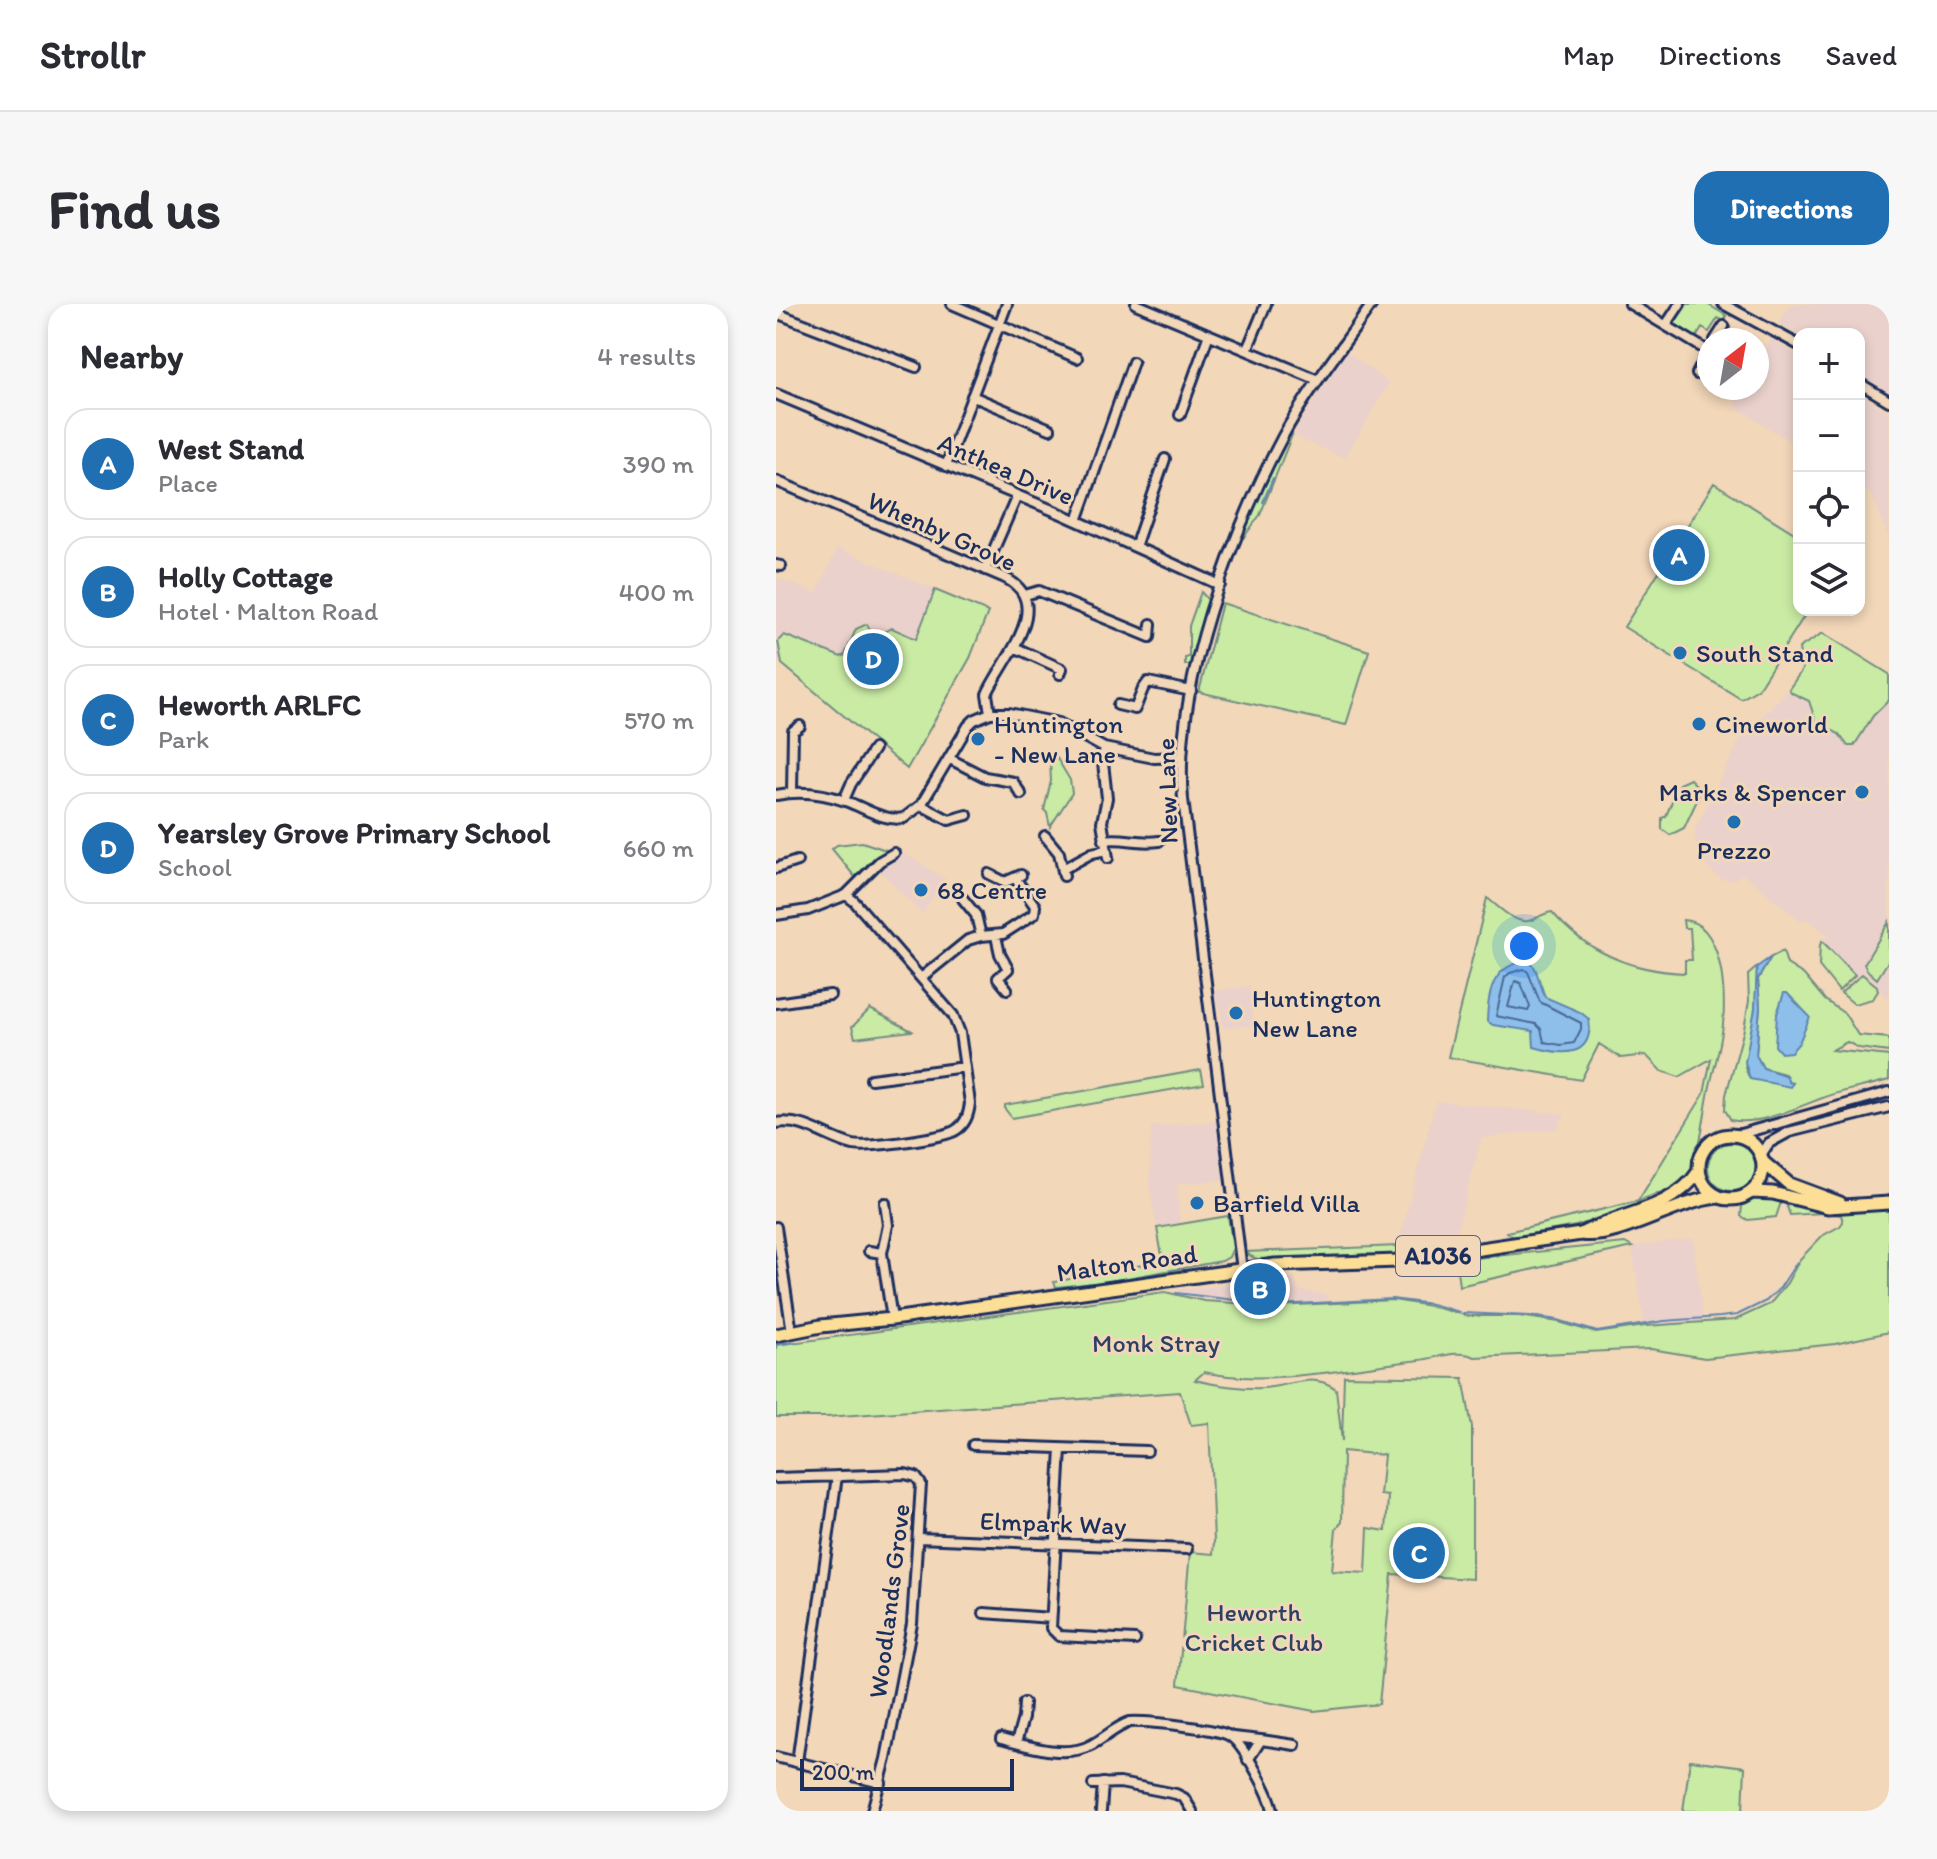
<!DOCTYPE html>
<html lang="en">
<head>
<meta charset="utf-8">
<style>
	:root { --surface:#fff; --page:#f7f7f7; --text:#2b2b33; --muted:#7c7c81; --line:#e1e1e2; --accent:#1f6fb2 }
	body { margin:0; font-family:Itim,sans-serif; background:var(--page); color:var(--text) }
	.controls { position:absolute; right:24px; top:24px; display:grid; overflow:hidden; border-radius:16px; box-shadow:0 4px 12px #0003 }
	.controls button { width:72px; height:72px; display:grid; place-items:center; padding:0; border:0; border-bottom:2px solid var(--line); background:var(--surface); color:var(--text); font:40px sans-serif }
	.compass { position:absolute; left:921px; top:24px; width:72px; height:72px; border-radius:50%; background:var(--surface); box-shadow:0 4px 12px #0003; rotate:31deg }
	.scale { position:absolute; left:24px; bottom:20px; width:214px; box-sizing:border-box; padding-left:8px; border:4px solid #1b2f5e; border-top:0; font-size:22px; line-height:28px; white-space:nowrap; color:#1b2f5e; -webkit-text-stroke:6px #f2d7b9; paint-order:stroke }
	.you { position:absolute; left:748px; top:642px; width:28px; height:28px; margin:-20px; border:6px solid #fff; border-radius:50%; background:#1a73e8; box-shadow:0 0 0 12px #1a73e833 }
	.badge { display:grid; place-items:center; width:52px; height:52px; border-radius:50%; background:var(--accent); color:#fff; font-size:26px; font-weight:700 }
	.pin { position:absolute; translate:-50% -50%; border:4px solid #fff; box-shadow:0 2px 8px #0006 }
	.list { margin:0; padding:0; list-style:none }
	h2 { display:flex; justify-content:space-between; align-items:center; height:104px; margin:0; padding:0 32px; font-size:34px }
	h2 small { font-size:26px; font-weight:400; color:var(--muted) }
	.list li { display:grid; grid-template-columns:52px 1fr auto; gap:24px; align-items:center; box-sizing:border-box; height:112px; margin:0 16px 16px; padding:0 16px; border:2px solid var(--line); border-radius:24px }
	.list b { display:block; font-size:30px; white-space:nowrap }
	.list p { margin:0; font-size:26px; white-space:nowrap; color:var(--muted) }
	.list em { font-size:26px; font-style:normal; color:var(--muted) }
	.icon { flex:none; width:44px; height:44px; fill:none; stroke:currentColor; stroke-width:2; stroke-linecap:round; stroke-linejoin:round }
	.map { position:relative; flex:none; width:1113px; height:1507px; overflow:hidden; border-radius:24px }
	header { display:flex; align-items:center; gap:48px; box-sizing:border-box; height:112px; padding:0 40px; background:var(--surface); border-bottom:2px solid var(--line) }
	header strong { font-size:38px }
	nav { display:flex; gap:44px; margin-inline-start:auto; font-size:28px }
	.intro { display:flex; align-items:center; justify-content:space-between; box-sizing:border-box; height:192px; padding:0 48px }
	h1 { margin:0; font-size:56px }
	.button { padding:20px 36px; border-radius:24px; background:var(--accent); color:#fff; font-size:28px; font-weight:700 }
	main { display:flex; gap:48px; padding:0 48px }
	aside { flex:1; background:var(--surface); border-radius:24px; box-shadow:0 4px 12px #0003 }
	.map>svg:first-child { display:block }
	.built { fill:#ead1cb }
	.green { fill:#c9eba4; stroke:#728d81; stroke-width:2; fill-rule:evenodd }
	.water { fill:#8ebfea; stroke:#6085b2; stroke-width:2 }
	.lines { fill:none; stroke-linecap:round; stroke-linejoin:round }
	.shore { stroke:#496996; stroke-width:2 }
	.stream { stroke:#6085b2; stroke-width:2 }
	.minor-casing { stroke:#1b2f5e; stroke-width:14 }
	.major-casing { stroke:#1b2f5e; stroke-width:17 }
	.minor { stroke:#f2d7b9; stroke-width:8 }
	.major { stroke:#fdde96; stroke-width:11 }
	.poi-dot { fill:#1f6fb2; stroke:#f2d7b9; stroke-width:3 }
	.labels { text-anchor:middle; stroke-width:6; stroke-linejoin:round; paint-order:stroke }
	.shield { fill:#f2d7b9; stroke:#5c6179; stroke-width:2 }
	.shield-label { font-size:24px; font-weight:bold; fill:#1b2f5e }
	.street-label { font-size:26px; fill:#1b2f5e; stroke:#f2d7b9 }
	.poi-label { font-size:26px; fill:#1b2f5e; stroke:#f2d7b9; text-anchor:start }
	.park-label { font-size:26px; fill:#2c4265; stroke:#f2d7b9 }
</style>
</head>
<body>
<header>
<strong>Strollr</strong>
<nav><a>Map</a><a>Directions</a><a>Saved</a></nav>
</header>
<div class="intro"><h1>Find us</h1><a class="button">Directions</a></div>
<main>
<aside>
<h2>Nearby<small>4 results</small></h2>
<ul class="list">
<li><span class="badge">A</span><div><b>West Stand</b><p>Place</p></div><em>390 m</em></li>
<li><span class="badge">B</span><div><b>Holly Cottage</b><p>Hotel · Malton Road</p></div><em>400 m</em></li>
<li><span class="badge">C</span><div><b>Heworth ARLFC</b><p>Park</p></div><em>570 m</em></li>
<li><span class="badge">D</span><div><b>Yearsley Grove Primary School</b><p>School</p></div><em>660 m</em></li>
</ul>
</aside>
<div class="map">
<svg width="1113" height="1507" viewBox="0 0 1113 1507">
	<rect width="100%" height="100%" fill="#f2d7b9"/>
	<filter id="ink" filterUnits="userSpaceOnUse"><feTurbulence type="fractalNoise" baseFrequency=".0125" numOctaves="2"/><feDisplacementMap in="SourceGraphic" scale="16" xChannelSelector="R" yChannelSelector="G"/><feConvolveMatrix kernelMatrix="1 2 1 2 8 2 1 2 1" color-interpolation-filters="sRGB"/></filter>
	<g filter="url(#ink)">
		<path class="built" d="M1016,0H1113V90L1083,71V30L1023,32L1003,19Z
			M995,35L1023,52V143L958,102L968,84H981V61Z
			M570,47L613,79L569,154L516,131Z
			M1083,89L1113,109V235L1096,191L1083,183Z
			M61,244L212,308L194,354L131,465L0,356V274L41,289Z
			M1026,366L1096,412L1113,396V695L1086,670L1082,674L1079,671L1046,637L1053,632L1030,614L1026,618L967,570L956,576L944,575L931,563L919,537L920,523L965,434L1013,385Z
			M125,547L169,575L146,610L104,567Z
			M474,682L477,721L447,724L444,703L435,687Z
			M660,797L788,810L781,825L705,834L679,935L622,942Z
			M439,817L449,876L401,880L404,920L381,924L374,883L375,823Z
			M917,934L927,1018L869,1022L856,943Z
			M518,973L521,986L551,991V996L502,1000L439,995L402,988V986Z"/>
		<path class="green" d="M909,0H931L951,12L948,17L942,14L933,28L926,24L920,34L898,19Z
			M516,131L484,211L468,233L467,226L512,132Z
			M938,179L1023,232V306H1032L982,385L965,395L848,323L884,266L880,262L897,234L902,237Z
			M159,286L212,308L194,354L131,465L6,360L2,337L8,331L65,353L69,351L80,325L91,320L97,333L116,324L140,335Z
			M425,288L433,297L416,361H409V354L413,353V322Z
			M446,299L593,347L570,421L423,388Z
			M1047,329L1113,370V396L1097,412L1078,442H1072L1063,430L1040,418L1033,397L1016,389L1013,385L1026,366L1023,344Z
			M279,451L294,476L296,489L274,523L271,509L268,506L275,477L274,457Z
			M914,475L922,483L923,492L908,524L894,531L886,525V514L890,512L903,480Z
			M86,538L113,547L98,554L79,573L56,545L61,541Z
			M711,594C722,602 737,619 752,617C761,615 767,609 776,608C811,649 856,667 909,669V656H916L914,624H908L907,616C947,618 950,690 947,720C945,745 936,768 932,792C927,818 925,845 914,869C903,893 871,885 858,903L800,922L737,933L731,928L862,897L928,790L935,755L903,773L885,767L870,751L845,754L823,740L805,776L672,753Z
			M1113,618V656L1101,675L1091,666L1088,660Z
			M1046,637L1079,671L1063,687L1043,662L1044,641Z
			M1007,647L1011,660L1028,671L1049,696L1069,710L1082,731L1113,734V748L1083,744L1071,738L1056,746L1113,752V776C1095,781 1076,785 1058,790C1029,799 985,823 955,816L949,806L950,791L968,725L973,697L972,671L981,663L979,705L969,764L974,775L1013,779L1009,770L987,764L980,751L984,703L982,675L995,653ZM1008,690C1022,698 1033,708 1028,726L1001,732V710Z
			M1086,670L1101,682L1102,687L1097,695L1078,700L1065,689Z
			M94,705L136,727L79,734L76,723Z
			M425,766L428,780L236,814L229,805V801Z
			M932 863a24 24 0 1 1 48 0a24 24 0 1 1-48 0Z
			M979,891L1005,898L1000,913L972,916L965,912L966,902Z
			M1113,891V1028L1059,1040L929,1054L875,1045L699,1053C682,1045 662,1054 644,1056C582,1063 487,1083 428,1068L419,1076C438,1081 467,1085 487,1084C514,1083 536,1067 560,1085L566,1137L568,1072L687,1074L696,1123V1275L616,1270L603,1400L538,1407L402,1381L414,1248L437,1250L438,1237L433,1119L415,1121L404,1088L50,1113H0V1041L389,988L428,997L502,1002L617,996L654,1002L692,1012H743L783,1018L820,1029L869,1022L959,1016L994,1000L1011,979L1024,955L1046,932L1064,922L1067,918L1065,911L1047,909L1014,911L1010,900L1016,901L1017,898L1050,906L1089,908ZM567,1147L608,1151L604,1191L612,1192L610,1227L592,1224L590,1269L556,1267L560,1225L566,1218Z
			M452,912L457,944L453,953L446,957L329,978L280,983L278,978L387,957L381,924Z
			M849,939L856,943L683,982L680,956Z
			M622,942L619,952L601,954L588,950C560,953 490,970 470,948Z
			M914,1456L969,1463L967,1507H907Z"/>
		<path class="water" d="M995,653L982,675L984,703L980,751L987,764L1011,772L1012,778L1017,779L1014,783L974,775L969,758L979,705L981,663Z
			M753,657L759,664L769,693L804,708L813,715C818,755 785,751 758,743L757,727L717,721L711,717C712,685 718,660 753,657Z
			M1008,689H1011L1034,713L1023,739L1015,748L1005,749L999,742L1001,710Z"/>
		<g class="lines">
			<path class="shore" d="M748,665L752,668L764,698L805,719V725L798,739L785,741L768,738L765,725L760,720L720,712L729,673L734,669Z
				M739,677L745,679L754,703L752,707L732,703Z"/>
			<path class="stream" d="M487,198L497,174
				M400,989L501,1001L616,995L655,1000L683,1008
				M687,1009L754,1012L782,1016L821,1028L888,1017L944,1013L961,1011L990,997L1004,984L1021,958
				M0,1040L19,1038"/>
			<g class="minor-casing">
				<path id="minor" d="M176,0L301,54
					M360,0L542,76
					M854,0L932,47
					M947,0L1023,41
					M0,9L140,63
					M890,21L904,0
					M939,36L948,22
					M471,46L490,0
					M921,70L933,46
					M1083,79L1113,97
					M0,90L288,211L444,281
					M196,92L274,125
					M404,111L433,30
					M170,162L231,0
					M0,177L227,273C282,298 226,356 211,390L214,409
					M301,217L357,58
					M359,243L389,155
					M0,261L5,262
					M209,266L241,192
					M249,291L263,287L374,333L375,320
					M238,343L286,365L284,370
					M342,401L359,405L367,385L372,378L415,387
					M328,444L327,459L331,494L326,518L332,554
					M174,455L209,473L237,478L245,490
					M16,489L17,427L24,422
					M0,491C22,487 47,489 69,497C88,503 107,518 128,514L145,501L192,422L198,416L214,409H233L283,419L328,444L378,454L404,453
					M68,496L75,480L98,445
					M145,501L173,516L191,511
					M269,532L283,549L288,572
					M328,536C347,533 364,540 383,537
					M0,564L21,557
					M287,565L316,549L330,546
					M213,570L229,578L245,571
					M187,595L200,611L205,632
					M0,611L32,606L70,591L104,557L118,549
					M220,632L224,650L232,665L222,674L231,685
					M145,674L192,636L205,632L227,630L258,610L259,602L239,574
					M0,699L54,691
					M95,775L189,763
					M0,819C28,814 50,834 77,841C91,844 169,834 180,826C190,820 193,810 194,799L184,729L177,711L78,597L70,591
					M961,831L1113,788
					M985,851L993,839L1013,828L1113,803
					M0,923L16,1028
					M93,947L106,949L112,921L109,899
					M106,949L116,1015
					M466,966L407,495C397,385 456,228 507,132C532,86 566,44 596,0
					M197,1141L371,1147
					M285,1145L275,1324L283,1332L359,1336
					M0,1174L129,1170L140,1173L145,1180L136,1320L110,1455L96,1507
					M142,1234L411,1245
					M208,1309L275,1314
					M457,1433L485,1436
					M225,1435C251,1442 290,1455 315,1441C329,1434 339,1423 354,1418C371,1417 440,1424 454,1432C467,1440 495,1491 497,1507
					M240,1439L247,1414L248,1399
					M0,1453L105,1479
					M472,1456L485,1436L519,1441
					M21,1458L61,1172
					M317,1480L344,1479L400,1490L408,1494L416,1507
					M325,1507L327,1479"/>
			</g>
			<g class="major-casing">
				<path id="major" d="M923 863a32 32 0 1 1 64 0a32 32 0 1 1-64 0Z
					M987,858L1013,880L1064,899
					M976,888L997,889L1052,903L1113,899
					M805,930C842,909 898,906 923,867
					M0,1031L45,1022L116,1015L499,961L623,957L805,930C843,936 897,898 941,893"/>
			</g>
			<use href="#minor" class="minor"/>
			<use href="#major" class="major"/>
		</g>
	</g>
	<g class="poi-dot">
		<circle cx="904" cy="349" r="8"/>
		<circle cx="923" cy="420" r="8"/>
		<circle cx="202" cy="435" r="8"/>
		<circle cx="1086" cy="488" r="8"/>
		<circle cx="958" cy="518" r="8"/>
		<circle cx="145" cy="586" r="8"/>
		<circle cx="460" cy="709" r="8"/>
		<circle cx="421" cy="899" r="8"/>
	</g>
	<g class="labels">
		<rect class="shield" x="620" y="932" width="84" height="40" rx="6"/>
		<g class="shield-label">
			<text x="662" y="960">A1036</text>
		</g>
		<g class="street-label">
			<text transform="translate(230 165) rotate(23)" y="9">Anthea Drive</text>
			<text transform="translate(166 227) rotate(24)" y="9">Whenby Grove</text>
			<text transform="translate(391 487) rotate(-92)" y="9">New Lane</text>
			<text transform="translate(351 959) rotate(-8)" y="9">Malton Road</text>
			<text transform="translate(277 1219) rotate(2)" y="9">Elmpark Way</text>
			<text transform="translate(113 1297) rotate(-83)" y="9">Woodlands Grove</text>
		</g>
		<g class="poi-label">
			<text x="920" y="358">South Stand</text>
			<text x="218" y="429">Huntington<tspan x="218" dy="30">- New Lane</tspan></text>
			<text x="939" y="429">Cineworld</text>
			<text x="1070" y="497" text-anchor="end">Marks &amp; Spencer</text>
			<text x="958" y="555" text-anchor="middle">Prezzo</text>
			<text x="161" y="595">68 Centre</text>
			<text x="476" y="703">Huntington<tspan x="476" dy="30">New Lane</tspan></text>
			<text x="437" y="908">Barfield Villa</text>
		</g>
		<g class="park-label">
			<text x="380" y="1048">Monk Stray</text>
			<text x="478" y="1317">Heworth<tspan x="478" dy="30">Cricket Club</tspan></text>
		</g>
	</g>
</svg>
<div class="controls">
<button>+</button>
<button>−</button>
<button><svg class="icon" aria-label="locate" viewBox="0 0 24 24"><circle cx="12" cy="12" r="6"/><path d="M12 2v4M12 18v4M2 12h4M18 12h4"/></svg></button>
<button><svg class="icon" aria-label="layers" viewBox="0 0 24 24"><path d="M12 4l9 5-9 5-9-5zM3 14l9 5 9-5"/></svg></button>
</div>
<svg class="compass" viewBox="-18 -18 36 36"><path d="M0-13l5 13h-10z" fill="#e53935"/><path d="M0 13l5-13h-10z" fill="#7c7c81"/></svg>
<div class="scale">200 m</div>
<div class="you"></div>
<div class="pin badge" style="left:903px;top:251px">A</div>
<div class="pin badge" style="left:484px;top:985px">B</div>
<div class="pin badge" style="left:643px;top:1249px">C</div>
<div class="pin badge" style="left:97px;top:355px">D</div>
</div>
</main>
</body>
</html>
